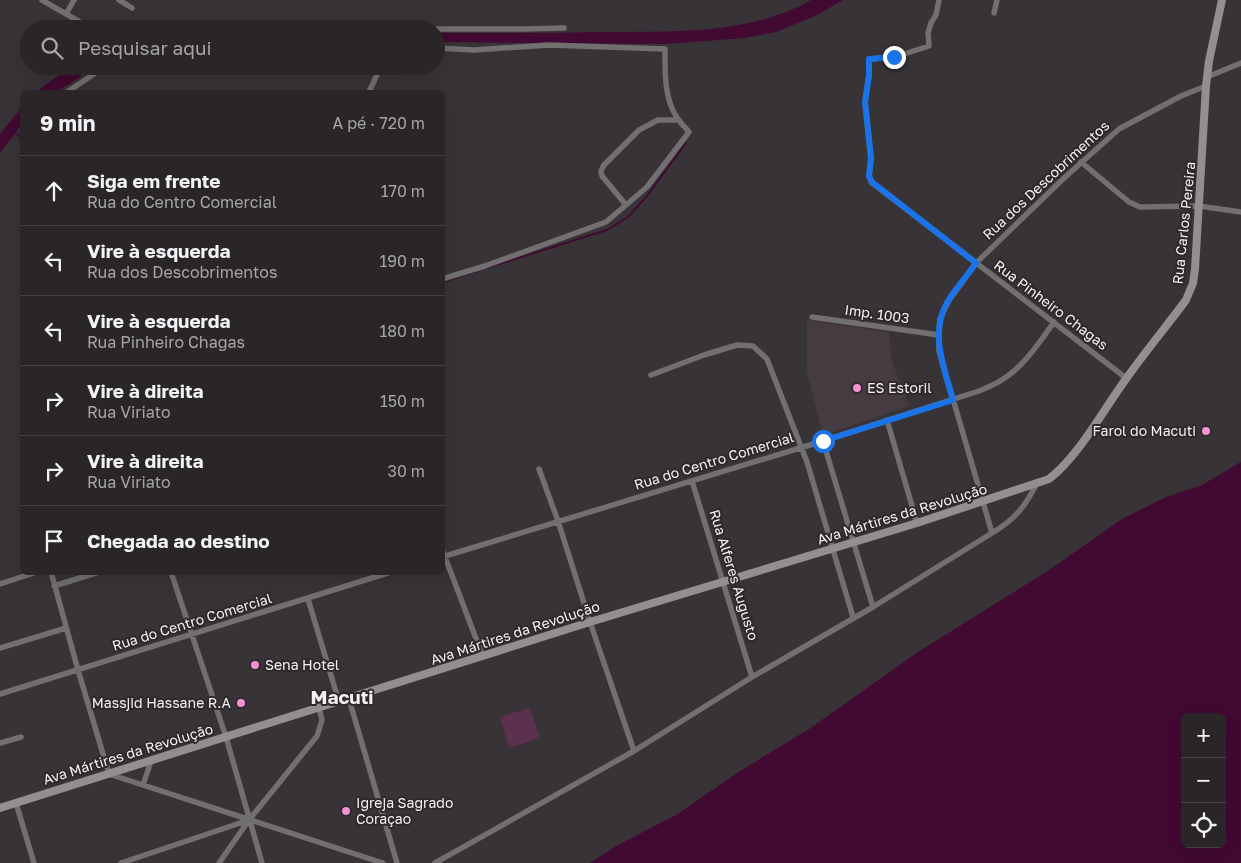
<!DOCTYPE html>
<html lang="pt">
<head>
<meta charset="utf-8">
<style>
	:root { --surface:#2a2628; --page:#322e30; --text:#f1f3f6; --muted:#a5a5a8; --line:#464345 }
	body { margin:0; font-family:"Golos Text",sans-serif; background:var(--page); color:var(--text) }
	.controls { position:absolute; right:15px; bottom:15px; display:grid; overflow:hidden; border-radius:8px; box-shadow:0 5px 20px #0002 }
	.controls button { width:45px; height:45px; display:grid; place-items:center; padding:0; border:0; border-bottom:1px solid var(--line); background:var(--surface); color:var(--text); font:25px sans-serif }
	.stop { position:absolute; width:15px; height:15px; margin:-11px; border:4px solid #1a73e8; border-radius:50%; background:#fff }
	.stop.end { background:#1a73e8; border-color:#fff; box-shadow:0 1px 5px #0008 }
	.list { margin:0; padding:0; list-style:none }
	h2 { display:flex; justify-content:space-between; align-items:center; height:65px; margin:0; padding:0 20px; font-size:21px }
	h2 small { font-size:16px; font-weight:400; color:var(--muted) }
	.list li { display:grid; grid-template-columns:32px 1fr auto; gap:15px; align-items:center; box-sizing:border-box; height:70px; padding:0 20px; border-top:1px solid var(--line) }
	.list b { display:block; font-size:19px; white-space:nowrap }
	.list p { margin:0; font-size:16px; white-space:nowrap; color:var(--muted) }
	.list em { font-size:16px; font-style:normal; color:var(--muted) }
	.icon { flex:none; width:28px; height:28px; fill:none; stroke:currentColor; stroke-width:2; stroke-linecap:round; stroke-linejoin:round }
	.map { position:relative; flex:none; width:1241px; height:863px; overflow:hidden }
	.search { position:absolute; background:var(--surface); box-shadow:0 5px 20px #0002; left:20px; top:20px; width:425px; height:55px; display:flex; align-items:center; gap:12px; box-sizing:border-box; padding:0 18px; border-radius:28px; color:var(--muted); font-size:19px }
	.panel { position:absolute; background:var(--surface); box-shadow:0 5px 20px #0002; left:20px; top:90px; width:425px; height:485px; border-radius:8px }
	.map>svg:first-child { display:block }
	.built { fill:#463b41 }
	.green { fill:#5c314d }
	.water { fill:#420932; fill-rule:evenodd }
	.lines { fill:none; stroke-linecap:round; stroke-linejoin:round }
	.stream { stroke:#420932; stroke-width:2 }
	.street { stroke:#716f70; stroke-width:5.5 }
	.secondary { stroke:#938f91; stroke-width:8 }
	.route { stroke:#1a73e8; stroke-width:6 }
	.poi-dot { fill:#f590d1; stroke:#2e292c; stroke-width:2 }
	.labels { text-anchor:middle; stroke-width:4; stroke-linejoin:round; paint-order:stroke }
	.street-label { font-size:14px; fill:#f3f1f2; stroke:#2e292c }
	.poi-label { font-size:14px; fill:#f3f1f2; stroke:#2e292c; text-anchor:start }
	.district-label { font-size:19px; font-weight:bold; fill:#f3f1f2; stroke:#2e292c }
</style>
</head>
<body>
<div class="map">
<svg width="1241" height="863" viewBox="0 0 1241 863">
	<rect width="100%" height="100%" fill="#383336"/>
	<path class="built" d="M807,320L889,332L892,362L909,406L823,435L807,371Z"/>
	<path class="green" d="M530,708L540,738L509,748L500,717Z"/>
	<path class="water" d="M811,0H843L815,16L776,32L745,38L666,44L436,42V33C492,33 548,33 603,32C673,31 749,35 811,0Z
		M71,66H98L56,92H36Z
		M22,107V124L0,153V134Z
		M1241,462V863H590L616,846L676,815L737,773L809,729L918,652L1049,570L1122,519L1166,497L1202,485ZM1185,717H1222V844H1185Z"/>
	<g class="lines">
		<path class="stream" d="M14,132L22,138
			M442,282L607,230L628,217L647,196L686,143"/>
		<path class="street" d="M42,0L92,29
			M119,0L132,8
			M939,0L936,15L931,23L928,33L929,46L895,57L869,59V75L865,102L871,158L869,176L871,182L1126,378
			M994,13L997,0
			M66,14L74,0
			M187,29L289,25L368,29H522L564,28
			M436,48L474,50L549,45L665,49C665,70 664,97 676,116C679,122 685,127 689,132L647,187L606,222L485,266L442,279
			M1207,77L1241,63
			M67,92L106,66
			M369,92L381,66
			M1081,162L1129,202L1140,207L1199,206L1241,212
			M626,205L602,176L601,171L604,165L639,130L658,120H679
			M812,317L939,335
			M651,375L704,355L737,345L753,346L767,359L807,462L853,617
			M887,420L917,523
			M823,441L873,607
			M539,469L558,521L590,622L634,751
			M692,481L752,677
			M992,533L939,351V335L940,319L948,302L976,263L1063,179L1119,129L1181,96L1206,86
			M442,549L483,657
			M442,557L823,441L979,391C986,388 994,385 1000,381C1023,368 1039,343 1054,322
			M51,572L78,670L109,774L383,863
			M171,572L226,737L262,863
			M0,584L37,572
			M54,586L99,572
			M308,599L339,702
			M0,648L66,628
			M0,694L391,572
			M349,699L397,863
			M0,743L21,737
			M143,785L151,761
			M16,803L34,863
			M121,863L249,820
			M219,863L249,820L317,736L322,720L319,708
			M435,863L634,751L752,677L873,607L992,533C1015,519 1025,507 1037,483"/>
		<path class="secondary" d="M0,808L590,622L917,523L1049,479C1079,456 1103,410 1126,379C1145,352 1166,327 1186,300L1193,283L1195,269L1206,86L1209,61L1222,0"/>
	</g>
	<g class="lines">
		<path class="route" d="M823,441L953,400C944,368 929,332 948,301C956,288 967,276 976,263L872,182L869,176L871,158L865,102L869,76V59L894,57"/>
	</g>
	<g class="poi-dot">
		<circle cx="857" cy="388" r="5"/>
		<circle cx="1206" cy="431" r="5"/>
		<circle cx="255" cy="665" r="5"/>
		<circle cx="241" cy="703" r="5"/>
		<circle cx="346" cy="811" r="5"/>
	</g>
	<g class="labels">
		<g class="street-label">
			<text transform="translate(1046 180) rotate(-43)" y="5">Rua dos Descobrimentos</text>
			<text transform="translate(1184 223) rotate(-84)" y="5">Rua Carlos Pereira</text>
			<text transform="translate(1051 305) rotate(37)" y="5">Rua Pinheiro Chagas</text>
			<text transform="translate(877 314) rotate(8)" y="5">Imp. 1003</text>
			<text transform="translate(714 461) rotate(-17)" y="5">Rua do Centro Comercial</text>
			<text transform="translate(902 514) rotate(-17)" y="5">Ava Mártires da Revolução</text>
			<text transform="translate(734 575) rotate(73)" y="5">Rua Alferes Augusto</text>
			<text transform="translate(192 622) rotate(-17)" y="5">Rua do Centro Comercial</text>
			<text transform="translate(515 633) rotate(-18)" y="5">Ava Mártires da Revolução</text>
			<text transform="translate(128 754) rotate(-17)" y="5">Ava Mártires da Revolução</text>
		</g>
		<g class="poi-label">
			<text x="867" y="393">ES Estoril</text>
			<text x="1196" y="436" text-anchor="end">Farol do Macuti</text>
			<text x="265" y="670">Sena Hotel</text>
			<text x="231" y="708" text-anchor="end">Massjid Hassane R.A</text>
			<text x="356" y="808">Igreja Sagrado<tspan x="356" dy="16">Coraçao</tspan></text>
		</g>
		<g class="district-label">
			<text x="342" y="704">Macuti</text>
		</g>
	</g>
</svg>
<div class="controls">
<button>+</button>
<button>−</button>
<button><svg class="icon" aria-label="locate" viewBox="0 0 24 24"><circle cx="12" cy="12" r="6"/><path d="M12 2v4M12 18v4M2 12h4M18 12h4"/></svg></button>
</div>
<div class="stop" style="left:823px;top:441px"></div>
<div class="stop end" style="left:894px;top:57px"></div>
<div class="search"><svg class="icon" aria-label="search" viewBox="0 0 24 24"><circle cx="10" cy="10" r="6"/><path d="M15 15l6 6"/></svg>Pesquisar aqui</div>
<section class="panel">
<h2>9 min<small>A pé · 720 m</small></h2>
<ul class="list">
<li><svg class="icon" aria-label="ahead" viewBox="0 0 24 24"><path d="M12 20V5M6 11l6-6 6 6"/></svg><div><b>Siga em frente</b><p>Rua do Centro Comercial</p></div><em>170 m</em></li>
<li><svg class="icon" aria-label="left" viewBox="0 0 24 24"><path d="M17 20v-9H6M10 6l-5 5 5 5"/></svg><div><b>Vire à esquerda</b><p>Rua dos Descobrimentos</p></div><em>190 m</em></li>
<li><svg class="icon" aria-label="left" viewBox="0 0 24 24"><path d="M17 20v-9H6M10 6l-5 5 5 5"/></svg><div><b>Vire à esquerda</b><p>Rua Pinheiro Chagas</p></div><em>180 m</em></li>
<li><svg class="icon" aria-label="right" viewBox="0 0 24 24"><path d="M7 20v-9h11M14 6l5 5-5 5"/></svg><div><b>Vire à direita</b><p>Rua Viriato</p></div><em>150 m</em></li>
<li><svg class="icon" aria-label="right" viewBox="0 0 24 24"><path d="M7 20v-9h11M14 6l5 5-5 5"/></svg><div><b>Vire à direita</b><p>Rua Viriato</p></div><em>30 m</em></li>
<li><svg class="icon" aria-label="arrive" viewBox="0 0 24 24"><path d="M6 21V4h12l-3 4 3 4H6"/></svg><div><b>Chegada ao destino</b></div></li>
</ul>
</section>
</div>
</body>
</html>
